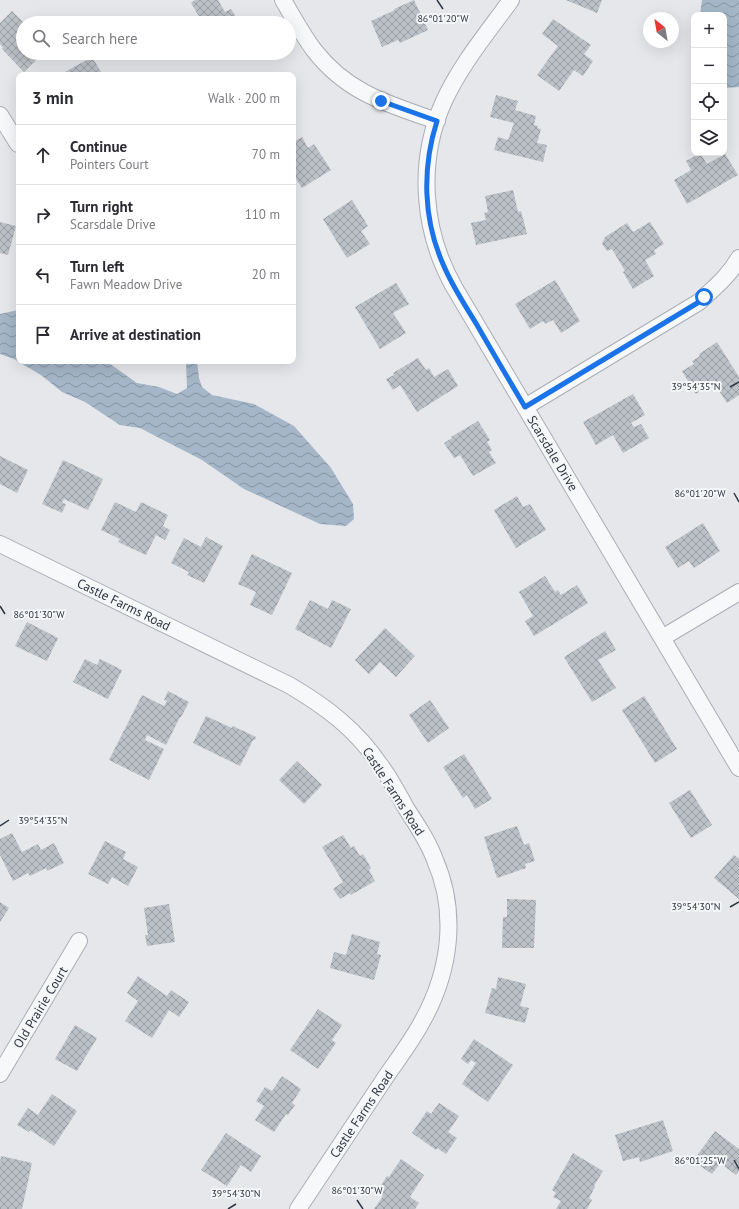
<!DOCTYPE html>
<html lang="en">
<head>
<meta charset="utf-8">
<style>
	:root { --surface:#fff; --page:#f7f7f7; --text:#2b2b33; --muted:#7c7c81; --line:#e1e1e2 }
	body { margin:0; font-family:"PT Sans",sans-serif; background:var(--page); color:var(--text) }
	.controls { position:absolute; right:12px; top:12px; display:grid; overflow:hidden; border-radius:8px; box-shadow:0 4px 16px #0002 }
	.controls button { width:36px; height:36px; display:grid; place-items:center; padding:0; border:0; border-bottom:1px solid var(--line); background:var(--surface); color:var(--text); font:20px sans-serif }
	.compass { position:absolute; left:643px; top:12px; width:36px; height:36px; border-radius:50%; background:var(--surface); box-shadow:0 4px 16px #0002; rotate:329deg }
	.stop { position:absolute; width:12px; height:12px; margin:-9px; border:3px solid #1a73e8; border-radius:50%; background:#fff }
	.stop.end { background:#1a73e8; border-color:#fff; box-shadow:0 1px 4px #0008 }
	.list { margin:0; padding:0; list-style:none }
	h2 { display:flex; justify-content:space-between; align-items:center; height:52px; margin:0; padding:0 16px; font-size:17px }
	h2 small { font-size:13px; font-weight:400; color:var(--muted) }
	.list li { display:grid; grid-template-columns:26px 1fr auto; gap:12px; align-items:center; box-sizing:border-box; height:60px; padding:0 16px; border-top:1px solid var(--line) }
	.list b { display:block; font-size:15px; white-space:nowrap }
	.list p { margin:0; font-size:13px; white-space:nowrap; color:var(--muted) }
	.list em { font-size:13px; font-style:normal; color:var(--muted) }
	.icon { flex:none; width:22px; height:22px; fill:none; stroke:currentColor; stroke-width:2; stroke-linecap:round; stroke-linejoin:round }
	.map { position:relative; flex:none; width:739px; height:1209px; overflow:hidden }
	.search { position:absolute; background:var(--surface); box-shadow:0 4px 16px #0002; left:16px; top:16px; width:280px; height:44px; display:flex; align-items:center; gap:10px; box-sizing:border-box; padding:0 14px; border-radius:22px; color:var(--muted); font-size:15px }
	.panel { position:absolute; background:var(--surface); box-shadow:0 4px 16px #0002; left:16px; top:72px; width:280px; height:292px; border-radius:8px }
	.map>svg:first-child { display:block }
	.water { fill:url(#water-waves) }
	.building { fill:url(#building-cross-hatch) }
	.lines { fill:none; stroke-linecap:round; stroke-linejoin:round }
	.street-casing { stroke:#aaaeb5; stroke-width:18 }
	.street { stroke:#f7f8fa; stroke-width:16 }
	.route { stroke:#1a73e8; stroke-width:5 }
	.ticks { fill:none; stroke:#2e3642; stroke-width:1.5 }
	.labels { text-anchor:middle; stroke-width:4; stroke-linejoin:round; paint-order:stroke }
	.street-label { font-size:13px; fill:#2e3642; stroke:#f5f6f8 }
	.ticks-label { font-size:10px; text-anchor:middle; fill:#2e3642; stroke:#f5f6f8; stroke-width:4; stroke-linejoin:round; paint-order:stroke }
</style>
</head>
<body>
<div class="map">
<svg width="739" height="1209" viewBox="0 0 739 1209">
	<defs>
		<pattern id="water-waves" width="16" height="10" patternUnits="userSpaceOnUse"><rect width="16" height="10" fill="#a4b6c7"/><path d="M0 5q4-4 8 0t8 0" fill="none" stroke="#8695a3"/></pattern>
		<pattern id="building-cross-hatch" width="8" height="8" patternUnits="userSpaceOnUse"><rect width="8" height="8" fill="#bcc1c7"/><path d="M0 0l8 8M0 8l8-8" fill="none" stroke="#999ea3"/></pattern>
	</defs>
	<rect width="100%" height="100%" fill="#e5e7eb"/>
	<path class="water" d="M702,0H739V87L724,88V15H700Z
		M18,310L19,311V361H106L137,383L159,387L177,394L187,388L186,361H197L199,378L202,387L212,395L254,404L294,426L331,468L353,504L354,519L346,526L320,524L244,489L202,460L140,428L120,425L85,402L62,392L41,375L14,359L0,354V314Z"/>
	<path class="building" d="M195,0H218L225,12L231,9L240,23H203L191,3Z
		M414,0L428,30L400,43L398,40L382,47L371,21L395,10L394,9Z
		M566,0H602L597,13Z
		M12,11L23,22V53H43L24,72L2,49L3,47L0,44V23Z
		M553,19L591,45L584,54L593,61L583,76L574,70L559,91L537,75L558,46L542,34Z
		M92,57L103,75H67L65,72Z
		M496,95L518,101L515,110L536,116L534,125L538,126L537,128L541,129L537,143L547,145L543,162L494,150L498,137L508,140L514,123L490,117Z
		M302,137L308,148L314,144L331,170L302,188L293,174V142Z
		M700,153L707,164L725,154L738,175L687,204L674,180L691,170L686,161Z
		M513,190L518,212L521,211L527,234L476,245L471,223L486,220L484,213L488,212L485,196Z
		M352,200L368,226L361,231L370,244L347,258L323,219Z
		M0,222L16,226L8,255L0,253Z
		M650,222L664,244L654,250L656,254L645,260L654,276L633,289L623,272L625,271L612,249L607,251L602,244L605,237L627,223L633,232Z
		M555,280L580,321L561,333L553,320L545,324L543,321L530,329L515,304Z
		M396,283L409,304L393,313L406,333L380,349L355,307Z
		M717,342L739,377V395L727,403L714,383L696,394L682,371L694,364L692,361L700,356L699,354Z
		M418,358L426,370L429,368L434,377L448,369L458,386L417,412L400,385L393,390L386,379L394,375L393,373Z
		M633,394L645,415L631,423L634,427L641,424L649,438L623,453L613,435L596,445L583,422Z
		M478,421L490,440L487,442L492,450L489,452L496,463L473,476L460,455L454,458L444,443L452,438L451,437Z
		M0,456L28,470L17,493L0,484Z
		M63,460L103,479L88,510L64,499L62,503L66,504L62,513L42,504Z
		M517,496L523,507L530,504L546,530L516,548L494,510Z
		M115,502L136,512L141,502L168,515L163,526L170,530L165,540L156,535L146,555L118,542L120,539L101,530Z
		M703,523L720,551L694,568L689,561L678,568L665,547Z
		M206,537L223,546L204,583L187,575L189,572L171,563L184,538L201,547Z
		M252,554L292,573L272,615L250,605L256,592L238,584Z
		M545,576L555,592L558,590L561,595L577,585L588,603L534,636L525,621L533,616L519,592Z
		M310,600L328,609L332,600L351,609L331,648L295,629Z
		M27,622L58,638L47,661L15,646Z
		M385,628L415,656L396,677L380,662L369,674L355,660Z
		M605,631L616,650L598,660L616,688L592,702L564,657Z
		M85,659L97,665L100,659L122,670L108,699L73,682Z
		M168,691L189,702L181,717H180L166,745L147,735L145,740L164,749L149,780L109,760L142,695L164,706L167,701L164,700Z
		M644,696L677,749L655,763L622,710Z
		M430,700L449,728L428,743L409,715Z
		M206,716L232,728L233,726L256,737L255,740H253L240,766L193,743Z
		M464,754L492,799L475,809L467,795L463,798L443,767Z
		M297,761L322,785L304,804L279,780Z
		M690,790L712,825L691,838L669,803Z
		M517,826L524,845L529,843L535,861L525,864L526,868L497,878L484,837Z
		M12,833L22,852L38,844L41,850L54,843L64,863L47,871L46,868L30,876L28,873L13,881L0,855V839Z
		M343,835L351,848L354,846L360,856L363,854L371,868L369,870L375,881L351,895L350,893L340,899L333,889L343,882L322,847Z
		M105,841L126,852L123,859L138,867L128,886L112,877L108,884L88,874Z
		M734,855L739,859V899L714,878Z
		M507,899L536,900L534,948H502L503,917H507Z
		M0,902L9,908L0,922Z
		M169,904L175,942L147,946L145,935H148L144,908Z
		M352,934L380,942L377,954L381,955L374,980L330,968L334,952L346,955Z
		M138,976L167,996L171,990L189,1002L179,1017L169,1010L152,1038L125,1021L138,1001L127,993Z
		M498,977L526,984L520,1006L529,1008L525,1023L485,1013L492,988L496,989Z
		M318,1009L342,1025L332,1040L336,1043L318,1069L290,1050Z
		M75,1025L97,1038L77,1071L55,1059Z
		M474,1039L513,1065L488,1102L462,1084L476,1063L471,1060L468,1064L461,1059Z
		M282,1076L301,1089L292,1103L295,1105L288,1115L286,1114L274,1132L255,1120L264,1106L256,1101L265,1087L272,1091Z
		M52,1094L77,1111L54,1146L30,1130L29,1132L17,1125L28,1108L38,1115Z
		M439,1103L459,1116L448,1132L457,1138L446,1154L437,1148L436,1150L412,1133L427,1111L431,1114Z
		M663,1120L673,1151L640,1162L639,1157L623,1161L615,1135Z
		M715,1131L739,1149V1171L736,1175L720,1163L712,1174L693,1161Z
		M226,1133L261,1156L251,1172L241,1165L227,1186L201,1170Z
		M573,1153L603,1171L594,1186L595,1187L589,1198L592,1200L587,1209H556L561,1201L553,1197L556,1193L552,1190Z
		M1,1156L32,1163L22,1209H0V1163Z
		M401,1159L424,1175L410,1197L419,1203L415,1209H374L383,1196L380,1194L381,1192L378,1190L387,1176L389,1177Z"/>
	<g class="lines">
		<g class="street-casing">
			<path id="street" d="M283,0C293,17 302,34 314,50C347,93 388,104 437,121
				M511,0C488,32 461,64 444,101C417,161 422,230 454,287L739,768
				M0,115L18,144
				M525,407L699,302C714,288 729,276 739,258
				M0,544L289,685C325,706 357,730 380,765C390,778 398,793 406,808C417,825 428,841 435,860C458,913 450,971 423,1020C412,1041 398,1059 385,1078C356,1122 327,1165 298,1209
				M662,638L739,592
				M0,1074L79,941"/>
		</g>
		<use href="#street" class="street"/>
	</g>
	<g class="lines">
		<path class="route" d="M381,101L437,121C422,168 423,219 443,264C452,286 465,305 477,325C493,353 509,380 525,407L699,302L704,297"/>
	</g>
	<path class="ticks" d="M437,0L443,9M730,387L739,382M734,493L739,502M0,606L5,614M0,826L9,820M730,907L739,902M734,1160L739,1169M357,1200L363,1209M228,1209L236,1204"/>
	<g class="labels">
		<g class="street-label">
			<text transform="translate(553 453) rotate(59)" y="5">Scarsdale Drive</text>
			<text transform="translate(124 604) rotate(26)" y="5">Castle Farms Road</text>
			<text transform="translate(394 791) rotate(57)" y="5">Castle Farms Road</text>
			<text transform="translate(40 1007) rotate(-59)" y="5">Old Prairie Court</text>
			<text transform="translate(361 1114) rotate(-56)" y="5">Castle Farms Road</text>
		</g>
	</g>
	<g class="ticks-label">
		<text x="443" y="22">86°01'20"W</text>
		<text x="696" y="390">39°54'35"N</text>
		<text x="700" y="497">86°01'20"W</text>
		<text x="39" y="618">86°01'30"W</text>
		<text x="43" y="824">39°54'35"N</text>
		<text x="696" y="910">39°54'30"N</text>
		<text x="700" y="1164">86°01'25"W</text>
		<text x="357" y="1194">86°01'30"W</text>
		<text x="236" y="1197">39°54'30"N</text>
	</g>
</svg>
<div class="controls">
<button>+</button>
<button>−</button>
<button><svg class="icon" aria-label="locate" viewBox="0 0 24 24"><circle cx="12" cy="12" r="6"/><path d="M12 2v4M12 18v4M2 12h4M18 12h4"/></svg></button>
<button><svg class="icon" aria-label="layers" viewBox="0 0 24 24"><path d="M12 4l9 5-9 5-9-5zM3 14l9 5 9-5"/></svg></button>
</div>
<svg class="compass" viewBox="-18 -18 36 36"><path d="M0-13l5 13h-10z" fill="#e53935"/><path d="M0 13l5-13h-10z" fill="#7c7c81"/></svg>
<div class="stop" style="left:704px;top:297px"></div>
<div class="stop end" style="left:381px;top:101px"></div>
<div class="search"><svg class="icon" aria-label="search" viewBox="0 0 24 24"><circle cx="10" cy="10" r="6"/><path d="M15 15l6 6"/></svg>Search here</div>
<section class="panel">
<h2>3 min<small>Walk · 200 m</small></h2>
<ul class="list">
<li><svg class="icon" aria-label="ahead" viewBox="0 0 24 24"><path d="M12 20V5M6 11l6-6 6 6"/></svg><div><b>Continue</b><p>Pointers Court</p></div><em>70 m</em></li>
<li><svg class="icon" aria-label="right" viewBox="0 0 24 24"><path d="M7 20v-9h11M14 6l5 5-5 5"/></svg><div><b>Turn right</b><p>Scarsdale Drive</p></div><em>110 m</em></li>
<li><svg class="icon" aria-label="left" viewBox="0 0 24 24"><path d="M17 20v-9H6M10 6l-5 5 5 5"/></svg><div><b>Turn left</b><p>Fawn Meadow Drive</p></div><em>20 m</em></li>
<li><svg class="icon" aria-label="arrive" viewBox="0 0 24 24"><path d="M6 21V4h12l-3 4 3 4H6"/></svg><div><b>Arrive at destination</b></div></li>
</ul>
</section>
</div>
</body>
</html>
